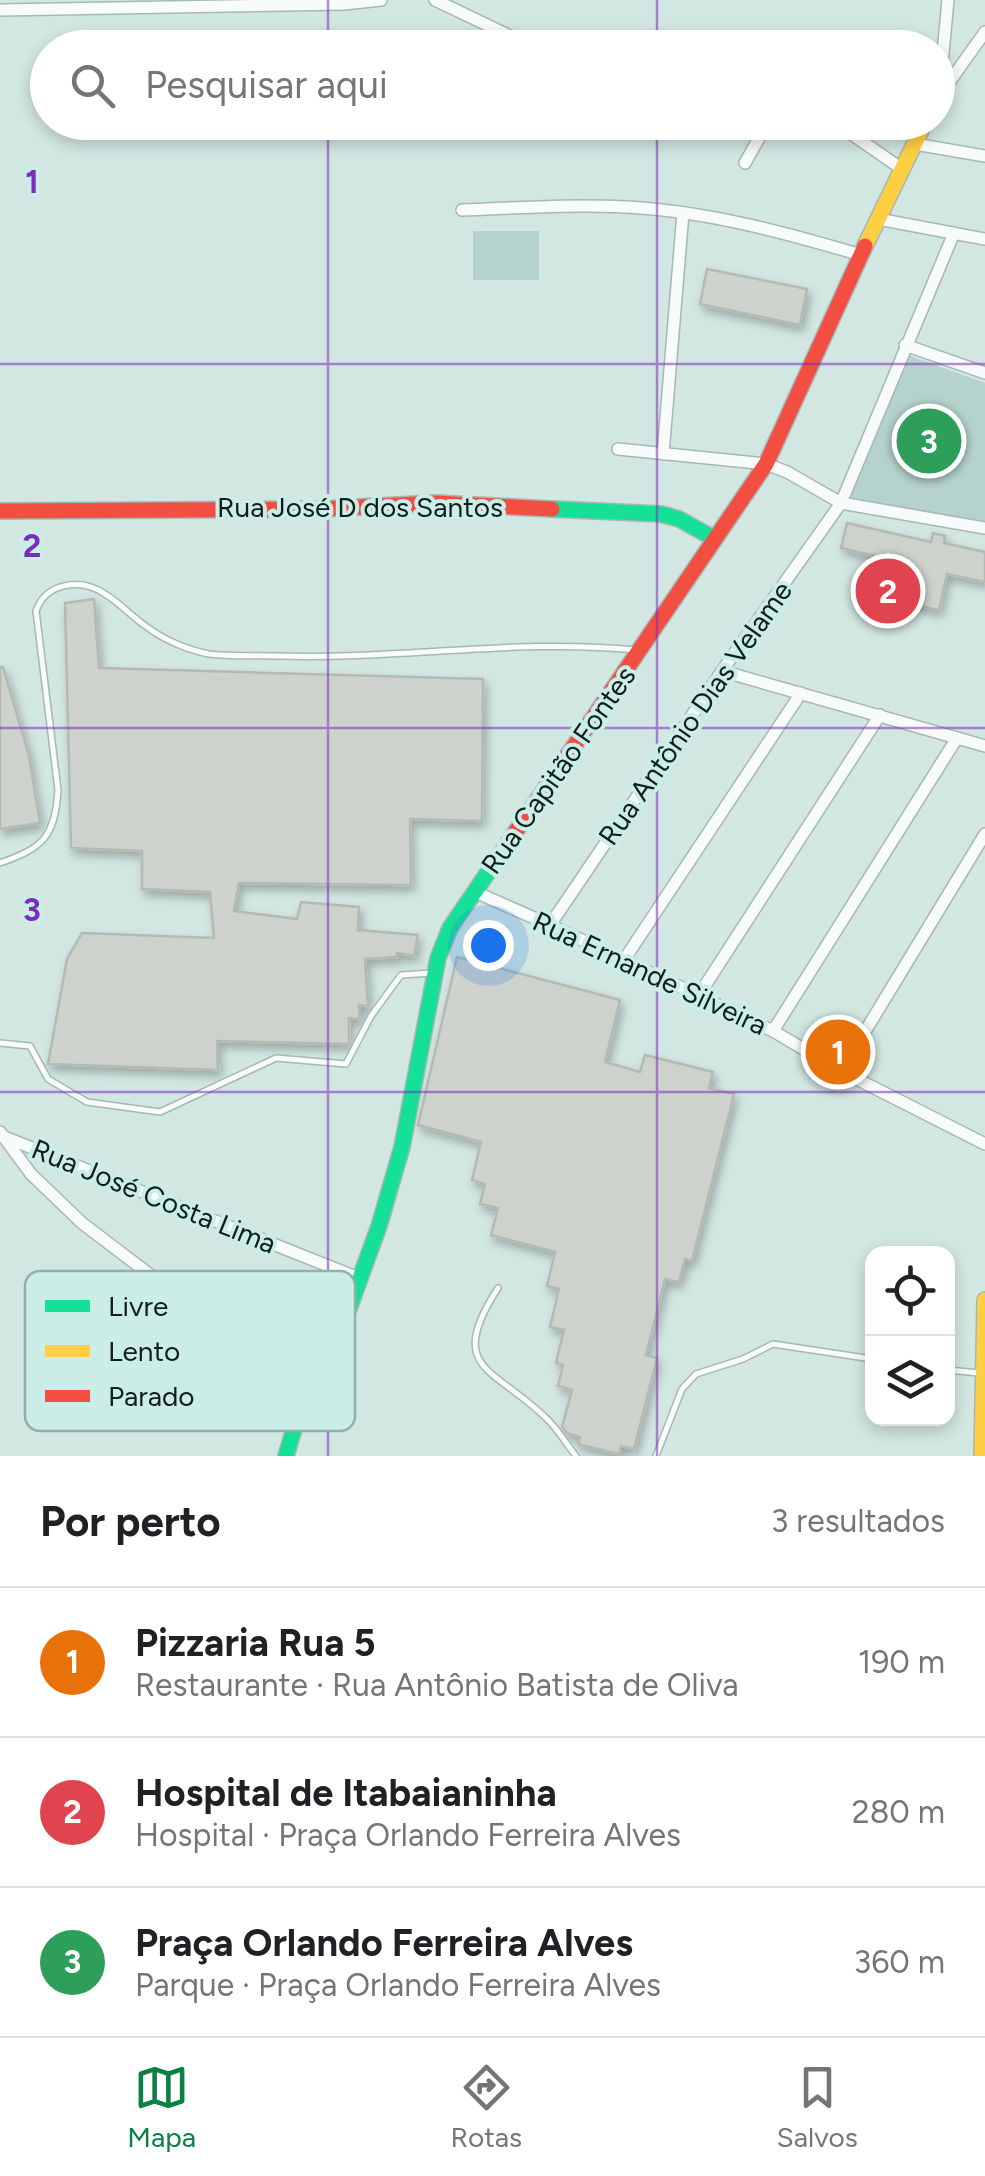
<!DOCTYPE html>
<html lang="pt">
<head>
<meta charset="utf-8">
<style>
	:root { --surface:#fff; --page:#f2f2f2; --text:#202124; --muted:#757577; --line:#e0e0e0; --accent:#0b8043 }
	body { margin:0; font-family:Figtree,sans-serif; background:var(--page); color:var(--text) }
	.controls { position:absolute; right:30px; bottom:30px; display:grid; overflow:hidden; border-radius:20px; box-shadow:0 5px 15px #0003 }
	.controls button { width:90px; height:90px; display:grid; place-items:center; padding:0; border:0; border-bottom:2px solid var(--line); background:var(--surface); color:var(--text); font:50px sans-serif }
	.you { position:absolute; left:488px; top:945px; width:35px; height:35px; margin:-25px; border:8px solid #fff; border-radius:50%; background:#1a73e8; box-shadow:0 0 0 15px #1a73e833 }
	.badge { display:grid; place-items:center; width:65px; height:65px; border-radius:50%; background:var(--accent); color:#fff; font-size:32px; font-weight:700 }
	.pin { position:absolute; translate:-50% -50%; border:5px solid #fff; box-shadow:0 2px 10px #0006 }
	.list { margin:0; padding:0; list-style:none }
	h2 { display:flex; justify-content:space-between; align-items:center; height:130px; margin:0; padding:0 40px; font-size:42px }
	h2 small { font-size:32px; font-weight:400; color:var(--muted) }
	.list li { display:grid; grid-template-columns:65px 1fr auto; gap:30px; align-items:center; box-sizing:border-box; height:150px; padding:0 40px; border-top:2px solid var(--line) }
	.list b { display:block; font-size:38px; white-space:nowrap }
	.list p { margin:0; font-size:32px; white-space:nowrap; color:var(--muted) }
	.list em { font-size:32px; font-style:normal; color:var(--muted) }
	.icon { flex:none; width:55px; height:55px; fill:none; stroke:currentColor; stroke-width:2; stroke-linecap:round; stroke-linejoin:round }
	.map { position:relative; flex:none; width:985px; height:1456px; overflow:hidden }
	.search { position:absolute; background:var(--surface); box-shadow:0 5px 15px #0003; left:30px; right:30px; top:30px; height:110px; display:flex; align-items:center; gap:25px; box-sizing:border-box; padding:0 35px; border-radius:55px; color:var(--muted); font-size:38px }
	.sheet { height:580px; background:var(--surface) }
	nav { display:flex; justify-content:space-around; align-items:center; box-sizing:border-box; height:140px; border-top:2px solid var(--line); background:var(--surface); font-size:28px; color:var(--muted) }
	nav a { display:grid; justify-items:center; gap:5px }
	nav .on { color:var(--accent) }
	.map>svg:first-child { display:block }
	.green { fill:#b5d2cd }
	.building { fill:#cdd2cc; stroke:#b4b9b3; stroke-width:2.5; filter:url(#shadow) }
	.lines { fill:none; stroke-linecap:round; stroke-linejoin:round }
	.lane-casing { stroke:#a7b7b4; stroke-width:8 }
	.street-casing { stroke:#a7b7b4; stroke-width:14 }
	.fast-casing { stroke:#a7b7b4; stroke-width:18 }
	.slow-casing { stroke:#a7b7b4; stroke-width:18 }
	.jam-casing { stroke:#a7b7b4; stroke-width:18 }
	.lane { stroke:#f8fbfb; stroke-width:5 }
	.street { stroke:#f8fbfb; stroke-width:11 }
	.fast { stroke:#16e098; stroke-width:15 }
	.slow { stroke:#ffcf43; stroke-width:15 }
	.jam { stroke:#f24e42; stroke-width:15 }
	.grid { fill:none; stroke:#7b2cbf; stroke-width:2.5; stroke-opacity:0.55 }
	.labels { text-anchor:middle; stroke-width:8; stroke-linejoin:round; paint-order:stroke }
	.street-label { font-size:28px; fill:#101d1b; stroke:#caeee7 }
	.key { fill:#caeee7; stroke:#92afaa; stroke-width:2.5 }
	.key-label { font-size:28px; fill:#101d1b }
	.grid-label { font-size:32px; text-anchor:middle; font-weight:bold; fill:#7b2cbf; stroke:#caeee7; stroke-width:8; stroke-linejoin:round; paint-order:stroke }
</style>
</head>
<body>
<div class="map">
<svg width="985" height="1456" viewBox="0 0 985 1456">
	<defs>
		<filter id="shadow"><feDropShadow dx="3" dy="5.5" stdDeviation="5" flood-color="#0004"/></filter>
	</defs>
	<rect width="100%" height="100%" fill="#d2e6e2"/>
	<path class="green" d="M473,231H539V280H473Z
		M910,356L985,383V522L848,499Z"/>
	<path class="building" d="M707,269L807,289L800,325L700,304Z
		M847,523L931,542L933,533L945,536L944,543L985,552V582L947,574L939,610L912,604L914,592L889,586L886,596L867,591L875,556L841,548Z
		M94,599L99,668L483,679L482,821L410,819L411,885L239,883L234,911L297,919L301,902L359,907L358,930L418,935L414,956L397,953V957L365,959L368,1006L359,1005L360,1019L349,1018V1044L217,1041L218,1070L48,1064L67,959L82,933L214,938L210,892L142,889V851L71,848L65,603Z
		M0,667H3L29,756L40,823L0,829Z
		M457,957L620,1000L605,1062L640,1072L645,1055L713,1072L709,1088L734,1094L692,1261L685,1259L679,1282L665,1279L646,1355L657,1358L634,1449L621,1446L619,1454L578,1444L580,1437L567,1433L562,1427L572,1390L558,1386L563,1365L556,1363L564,1330L550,1327L559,1289L547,1286L555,1252L491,1235L498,1208L480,1204L485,1184L472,1180L481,1142L418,1125Z"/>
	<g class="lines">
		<g class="lane-casing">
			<path id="lane" d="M0,863C43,848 55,837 58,790L36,611C46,582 81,578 105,594C120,603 132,617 147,627C164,640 188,650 209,654C231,657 256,655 278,656C397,660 517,638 636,650
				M0,1043L30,1046L48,1079L87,1102L160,1112L276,1058L346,1064L371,1016L401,975L432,973
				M498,1288C445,1370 494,1367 546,1418C558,1429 566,1444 576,1456
				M948,1370L979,1373
				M656,1456L682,1389L696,1374L743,1359L773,1344L872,1359"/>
		</g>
		<g class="street-casing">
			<path id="street" d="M435,0L535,48
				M0,10L344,4L381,0
				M619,48L697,38L709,39L724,48
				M940,95L985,32
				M939,96L948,0
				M740,122L761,135
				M834,122L902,169
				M915,144L985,156
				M745,163L768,122
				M462,210C516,208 571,204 625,207C706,211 783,232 861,255
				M878,219L985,239
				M905,345L985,373
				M618,449L766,464L787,472L841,503L985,528
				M663,454L683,213
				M722,671L985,746
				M473,891L550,925L773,1031L841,1071L985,1144
				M550,925L722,671L841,503L954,233
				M624,960L801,693
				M697,998L880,715
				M773,1031L957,738
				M841,1071L985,834
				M0,1132L31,1174L82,1223L220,1328L251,1375L294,1429
				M2,1136L361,1279"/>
		</g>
		<g class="fast-casing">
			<path id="fast" d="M552,509L661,514L679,519L715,539
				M286,1456L294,1429L346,1317L379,1226L402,1147L438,958L450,928L508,843"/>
		</g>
		<g class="slow-casing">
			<path id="slow" d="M865,246L925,122
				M982,1456L985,1300"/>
		</g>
		<g class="jam-casing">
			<path id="jam" d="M0,511L322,509L435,503L552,509
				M508,843L766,464L865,246"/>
		</g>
		<use href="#lane" class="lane"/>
		<use href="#street" class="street"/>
		<use href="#fast" class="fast"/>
		<use href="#slow" class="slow"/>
		<use href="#jam" class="jam"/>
	</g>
	<path class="grid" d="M328,0V48M657,0V48M328,122V1456M657,122V1456M0,364H985M0,728H985M0,1092H985"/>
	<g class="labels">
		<g class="street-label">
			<text x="360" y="517">Rua José D dos Santos</text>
			<text transform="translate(695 713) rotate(-55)" y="10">Rua Antônio Dias Velame</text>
			<text transform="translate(558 770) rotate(-55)" y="10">Rua Capitão Fontes</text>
			<text transform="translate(650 973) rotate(25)" y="10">Rua Ernande Silveira</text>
			<text transform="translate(154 1196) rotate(22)" y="10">Rua José Costa Lima</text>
		</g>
	</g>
	<rect x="25" y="1271" width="330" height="160" rx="15" class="key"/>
	<rect x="45" y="1300" width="45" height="12" fill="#16e098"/>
	<rect x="45" y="1345" width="45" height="12" fill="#ffcf43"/>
	<rect x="45" y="1390" width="45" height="12" fill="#f24e42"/>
	<g class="key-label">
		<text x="108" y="1316">Livre</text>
		<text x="108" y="1361">Lento</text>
		<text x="108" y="1406">Parado</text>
	</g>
	<g class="grid-label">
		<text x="32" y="193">1</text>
		<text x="32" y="557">2</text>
		<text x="32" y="921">3</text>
	</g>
</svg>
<div class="controls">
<button><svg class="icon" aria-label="locate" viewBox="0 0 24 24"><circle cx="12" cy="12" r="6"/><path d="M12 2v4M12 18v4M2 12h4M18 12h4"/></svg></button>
<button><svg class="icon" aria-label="layers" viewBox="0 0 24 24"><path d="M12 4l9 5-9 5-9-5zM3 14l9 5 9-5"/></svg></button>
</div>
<div class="you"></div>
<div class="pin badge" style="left:838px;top:1052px;background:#e8710a">1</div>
<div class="pin badge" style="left:888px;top:591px;background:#e0444e">2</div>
<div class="pin badge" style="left:929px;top:441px;background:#2e9e5b">3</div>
<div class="search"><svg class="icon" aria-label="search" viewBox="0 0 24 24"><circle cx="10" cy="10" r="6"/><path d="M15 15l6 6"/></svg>Pesquisar aqui</div>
</div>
<section class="sheet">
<h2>Por perto<small>3 resultados</small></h2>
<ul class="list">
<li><span class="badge" style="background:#e8710a">1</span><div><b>Pizzaria Rua 5</b><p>Restaurante · Rua Antônio Batista de Oliva</p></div><em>190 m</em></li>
<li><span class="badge" style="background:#e0444e">2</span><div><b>Hospital de Itabaianinha</b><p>Hospital · Praça Orlando Ferreira Alves</p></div><em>280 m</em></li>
<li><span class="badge" style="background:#2e9e5b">3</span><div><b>Praça Orlando Ferreira Alves</b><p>Parque · Praça Orlando Ferreira Alves</p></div><em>360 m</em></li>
</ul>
</section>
<nav>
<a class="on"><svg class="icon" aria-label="map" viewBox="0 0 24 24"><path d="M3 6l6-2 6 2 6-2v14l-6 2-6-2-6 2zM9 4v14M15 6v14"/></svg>Mapa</a>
<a><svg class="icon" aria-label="directions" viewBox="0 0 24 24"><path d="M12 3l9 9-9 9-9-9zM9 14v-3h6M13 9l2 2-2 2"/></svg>Rotas</a>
<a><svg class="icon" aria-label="saved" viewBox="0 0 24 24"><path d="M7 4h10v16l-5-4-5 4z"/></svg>Salvos</a>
</nav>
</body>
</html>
